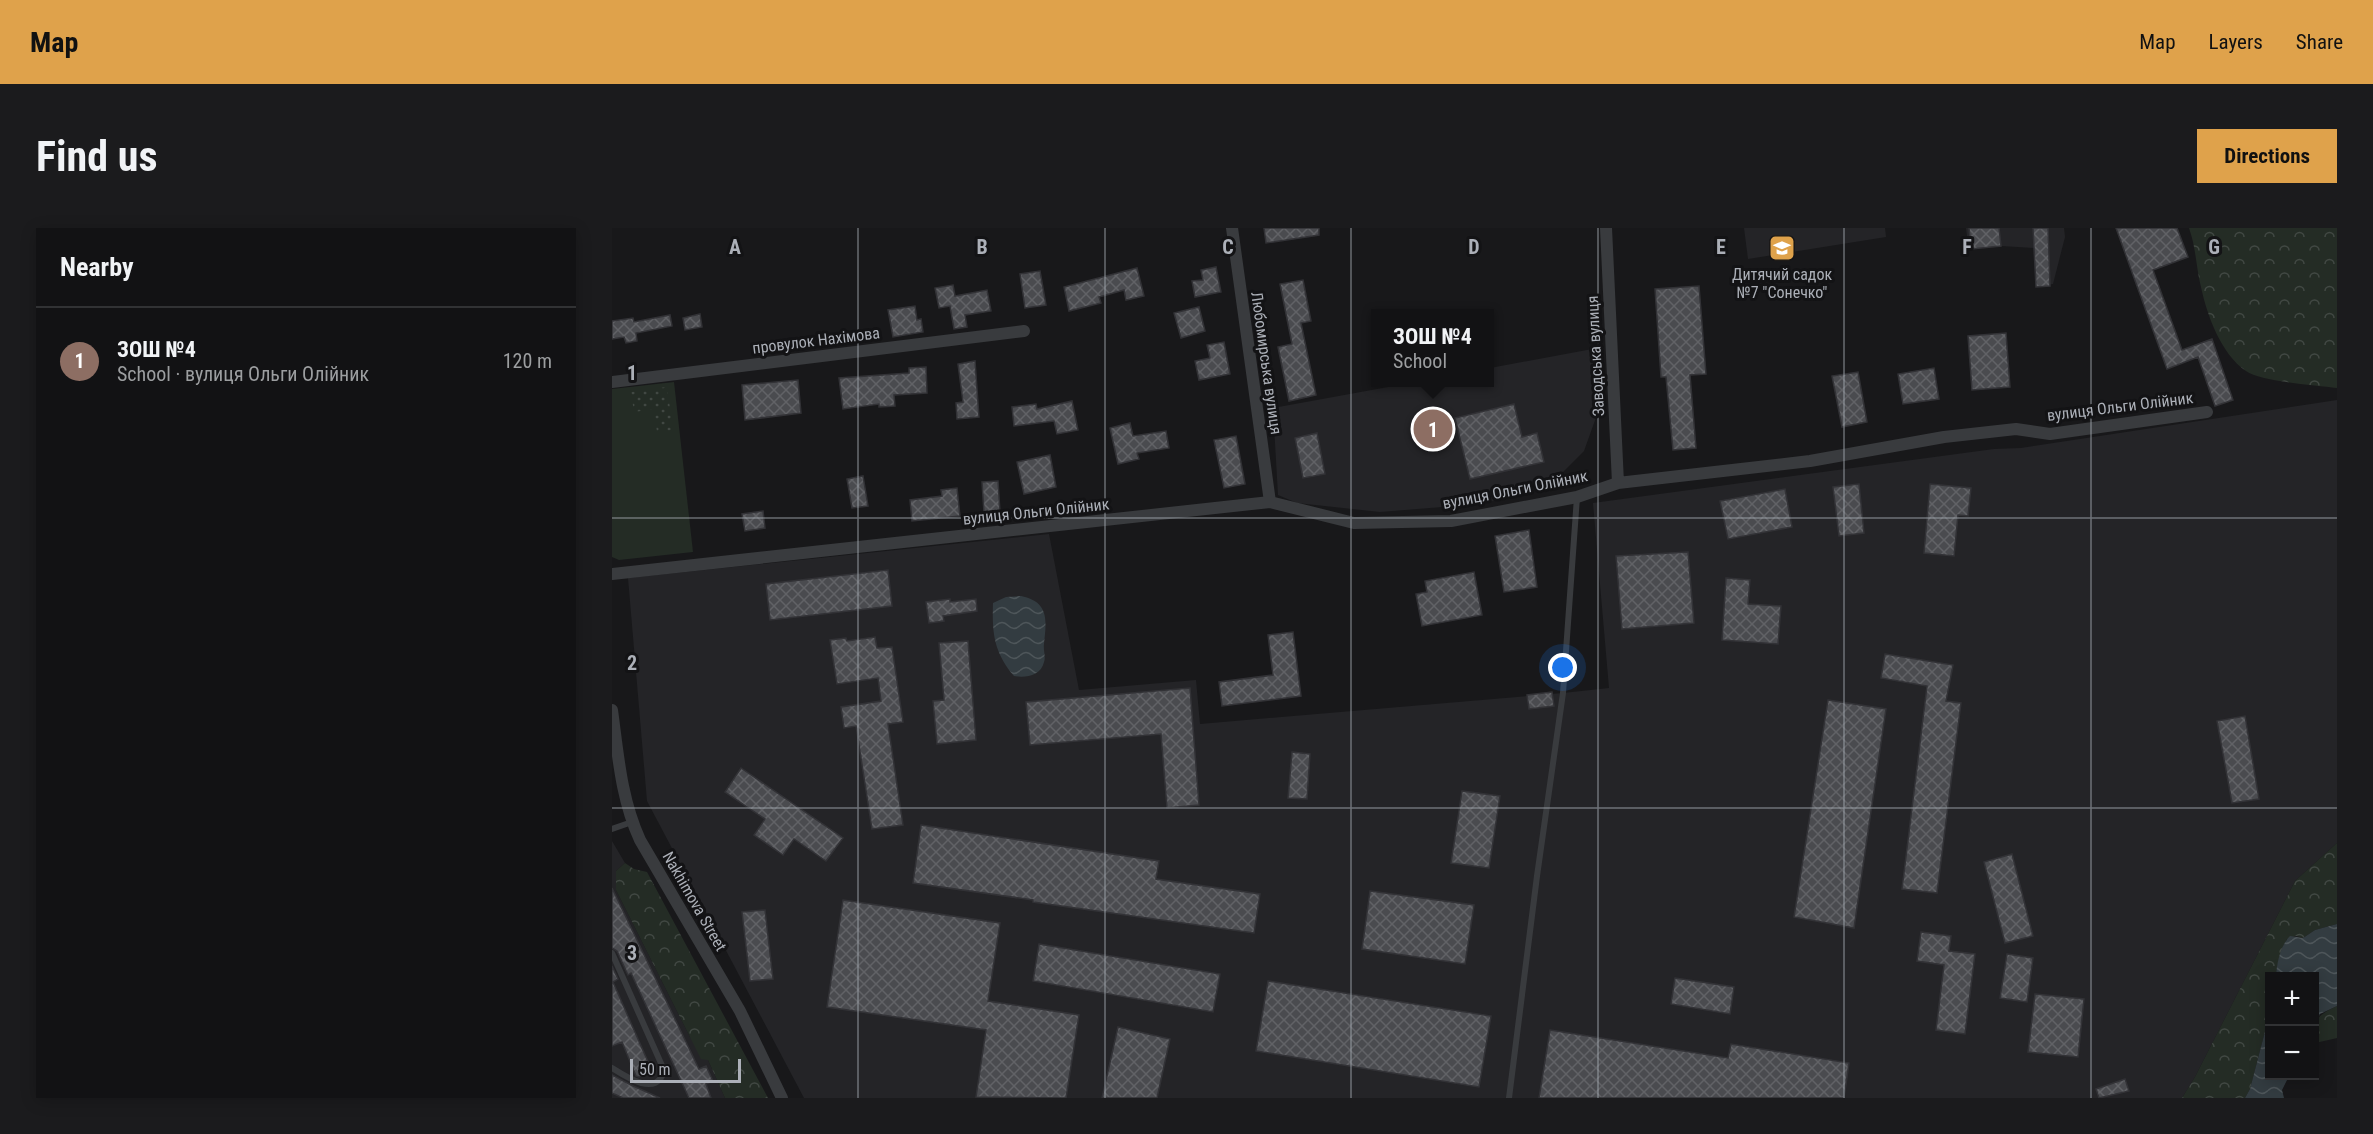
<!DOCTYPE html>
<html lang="en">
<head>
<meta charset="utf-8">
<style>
	:root { --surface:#121214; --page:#1b1b1d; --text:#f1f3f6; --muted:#9c9ea0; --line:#313234; --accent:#dfa24b }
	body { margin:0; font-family:"Roboto Condensed",sans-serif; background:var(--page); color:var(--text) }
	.controls { position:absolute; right:18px; bottom:18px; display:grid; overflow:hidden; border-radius:0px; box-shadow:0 3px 15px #0003 }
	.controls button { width:54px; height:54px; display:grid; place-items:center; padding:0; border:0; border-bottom:2px solid var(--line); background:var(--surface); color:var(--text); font:30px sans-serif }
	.scale { position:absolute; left:18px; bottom:15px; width:111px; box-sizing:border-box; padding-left:6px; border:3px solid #acb0b8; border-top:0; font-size:16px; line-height:21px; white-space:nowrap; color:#acb0b8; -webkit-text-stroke:4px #131315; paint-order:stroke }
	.you { position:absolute; left:951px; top:440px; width:21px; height:21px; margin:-15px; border:4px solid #fff; border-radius:50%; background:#1a73e8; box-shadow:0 0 0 9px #1a73e833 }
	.badge { display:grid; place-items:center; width:39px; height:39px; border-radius:50%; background:var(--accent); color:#fff; font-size:20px; font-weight:700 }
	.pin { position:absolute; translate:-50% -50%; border:3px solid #fff; box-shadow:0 2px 6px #0006 }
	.popup { position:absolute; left:759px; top:81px; width:123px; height:78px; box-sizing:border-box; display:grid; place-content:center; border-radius:0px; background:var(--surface); filter:drop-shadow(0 2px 4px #0005); font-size:20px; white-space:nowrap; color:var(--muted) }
	.popup b { font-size:22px; color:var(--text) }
	.popup::after { content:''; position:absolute; left:50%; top:100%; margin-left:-12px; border:12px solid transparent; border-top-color:var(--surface) }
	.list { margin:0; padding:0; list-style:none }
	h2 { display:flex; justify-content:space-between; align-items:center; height:78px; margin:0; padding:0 24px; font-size:26px }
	h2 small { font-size:20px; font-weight:400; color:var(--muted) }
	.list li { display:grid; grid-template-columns:39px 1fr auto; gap:18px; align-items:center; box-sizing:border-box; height:108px; padding:0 24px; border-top:2px solid var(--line) }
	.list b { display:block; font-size:22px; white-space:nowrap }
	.list p { margin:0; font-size:20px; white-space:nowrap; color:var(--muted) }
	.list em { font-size:20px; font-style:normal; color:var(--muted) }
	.map { position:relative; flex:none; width:1725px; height:870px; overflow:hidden; border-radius:0px }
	header { display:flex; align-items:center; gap:36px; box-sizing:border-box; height:84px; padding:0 30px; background:var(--accent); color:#111 }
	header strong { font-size:28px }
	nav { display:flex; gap:33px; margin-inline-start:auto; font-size:21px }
	.intro { display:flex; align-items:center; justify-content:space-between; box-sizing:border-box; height:144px; padding:0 36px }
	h1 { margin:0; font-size:42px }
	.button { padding:15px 27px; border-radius:0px; background:var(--accent); color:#111; font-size:21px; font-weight:700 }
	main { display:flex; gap:36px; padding:0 36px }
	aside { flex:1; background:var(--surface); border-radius:0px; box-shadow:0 3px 15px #0003 }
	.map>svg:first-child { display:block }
	.built { fill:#242427 }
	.grass { fill:#242c25 }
	.forest { fill:url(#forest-crowns) }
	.park { fill:url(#park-dots) }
	.water { fill:url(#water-waves) }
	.building { fill:url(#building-cross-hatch); stroke:#323236; stroke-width:1.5 }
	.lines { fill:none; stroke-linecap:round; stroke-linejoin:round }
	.service { stroke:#393b3e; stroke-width:6 }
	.minor { stroke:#393b3e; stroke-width:12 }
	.grid { fill:none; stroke:#acb0b8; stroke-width:1.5; stroke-opacity:0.55 }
	.labels { text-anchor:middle; stroke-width:6; stroke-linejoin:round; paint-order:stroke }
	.poi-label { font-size:16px; fill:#acb0b8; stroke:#131315 }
	.street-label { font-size:16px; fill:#acb0b8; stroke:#131315 }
	.grid-label { font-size:20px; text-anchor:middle; font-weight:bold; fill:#acb0b8; stroke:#131315; stroke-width:6; stroke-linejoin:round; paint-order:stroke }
</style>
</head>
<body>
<header>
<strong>Map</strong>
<nav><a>Map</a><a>Layers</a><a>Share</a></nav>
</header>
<div class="intro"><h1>Find us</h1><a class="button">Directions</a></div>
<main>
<aside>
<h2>Nearby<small></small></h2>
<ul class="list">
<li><span class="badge" style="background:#8d6e63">1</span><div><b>ЗОШ №4</b><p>School · вулиця Ольги Олійник</p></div><em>120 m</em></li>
</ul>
</aside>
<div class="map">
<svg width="1725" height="870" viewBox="0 0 1725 870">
	<defs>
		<pattern id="forest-crowns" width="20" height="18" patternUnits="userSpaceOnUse" patternTransform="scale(1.5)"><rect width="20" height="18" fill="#242c25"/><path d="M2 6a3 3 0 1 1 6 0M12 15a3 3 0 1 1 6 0" fill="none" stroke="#414843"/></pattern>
		<pattern id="park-dots" width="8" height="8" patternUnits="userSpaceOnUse" patternTransform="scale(1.5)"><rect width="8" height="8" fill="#242c25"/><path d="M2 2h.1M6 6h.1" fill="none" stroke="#414843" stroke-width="1.8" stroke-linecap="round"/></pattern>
		<pattern id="water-waves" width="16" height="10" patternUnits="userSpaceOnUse" patternTransform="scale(1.5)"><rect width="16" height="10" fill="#333c41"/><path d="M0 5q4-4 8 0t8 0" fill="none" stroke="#4e565a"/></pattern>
		<pattern id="building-cross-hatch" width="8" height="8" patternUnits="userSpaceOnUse" patternTransform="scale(1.5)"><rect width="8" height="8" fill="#4a4b4f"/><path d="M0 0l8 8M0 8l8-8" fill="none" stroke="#616266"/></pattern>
	</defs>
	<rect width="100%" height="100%" fill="#18181a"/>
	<path class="built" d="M1132,0H1273L1274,9L1136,31Z
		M1354,0H1452L1453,9L1441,56L1424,59L1422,20L1389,18L1359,21L1356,16Z
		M991,119L992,167L972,223L940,255L909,268L855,277L768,284L685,275L666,267L661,180L798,155L878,154V140Z
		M1725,172V615L1683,653L1583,849L1570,870H192L35,573L16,350L437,306L467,462L584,452L588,496L951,465L997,460L981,275L1382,221L1409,220Z
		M0,613L13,635L4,643V662L78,809L96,832L113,870H0Z"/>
	<path class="grass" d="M62,154L81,324L7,332L0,329V161Z"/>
	<path class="forest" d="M1577,0H1725V160C1704,157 1650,154 1634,143C1609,126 1595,87 1589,59C1584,39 1584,19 1577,0Z
		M1725,615V696L1703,702L1691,710L1684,708L1675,711C1669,722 1665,736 1664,748H1658L1656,792L1638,861L1633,870H1570L1583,849L1683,653Z
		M13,635L22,641L35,644L156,870H113L96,832L89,831L4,662V643Z
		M1725,778V810L1703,815C1702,791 1703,789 1725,778Z"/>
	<path class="park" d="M55,159L61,202L45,204L42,181L22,184L19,164Z"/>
	<path class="water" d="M409,368C417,370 424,372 429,379C436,389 433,404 432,416C431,422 434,429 432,434C429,448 413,450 402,448C382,424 380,406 381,375L394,369Z
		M1725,696V778L1708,786L1703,796L1702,748H1664C1665,735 1668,718 1678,708L1691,710L1703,702Z
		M1657,770L1658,848H1677L1670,862L1672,870H1633L1638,861L1656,792Z"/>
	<path class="building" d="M652,0H707V7L654,15Z
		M1357,0H1387L1389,18L1359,21Z
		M1421,0H1436L1438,58L1424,59Z
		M1504,0H1565L1576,29L1541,42L1570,122L1600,111L1621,172L1603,178L1586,129L1555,141Z
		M604,39L609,64L583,69L580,53L591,52L589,42Z
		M525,40L532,68L514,72L512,62L487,69L489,75L457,83L452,59Z
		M428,43L434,77L413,80L408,46Z
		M691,52L699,93L689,95L704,167L677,173L666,119L680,116L668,56Z
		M341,57L343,68L375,62L379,83L353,87L355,99L342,101L338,78L327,80L323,60Z
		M1087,58L1094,146L1078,147L1084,220L1061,222L1054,149H1049L1043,61Z
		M303,78L305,92L309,91L311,104L281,109L276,82Z
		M587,79L593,103L569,110L562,85Z
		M88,86L90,99L73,102L71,90Z
		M58,87L60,98L24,105L25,113L14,115L12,109L0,111V93L21,90L22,94Z
		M1394,105L1398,159L1360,162L1356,108Z
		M612,114L618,146L587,152L583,133L598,130L595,117Z
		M363,133L367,189L345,191L344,175L351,174L346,136Z
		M314,139L315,165L282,167L283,178L267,179V176L231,181L227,150L297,145V140Z
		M1322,140L1327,171L1291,176L1286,146Z
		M1246,144L1255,194L1230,199L1220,148Z
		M186,152L189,185L133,192L130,157Z
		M460,173L466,202L445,206L442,193L402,198L400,179L424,176L425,181Z
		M902,176L910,209L925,205L932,234L858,251L843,190Z
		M518,195L521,208L554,203L557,220L525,225L527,231L506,236L498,200Z
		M705,205L713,246L691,250L683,210Z
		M624,208L633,256L612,260L602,212Z
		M438,227L444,259L412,266L405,234Z
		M251,248L256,278L240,280L235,251Z
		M386,253L388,284L372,285L370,254Z
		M1247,256L1252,305L1227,308L1221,259Z
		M1318,256L1359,260L1356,288L1346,287L1342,328L1312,325Z
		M345,260L348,288L300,293L298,272L330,268L329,262Z
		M1173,261L1180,299L1116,311L1108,273Z
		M151,283L153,300L133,303L130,286Z
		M917,302L925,359L892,364L883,308Z
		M1076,324L1082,395L1010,401L1004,328Z
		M276,342L280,378L158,392L154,356Z
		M862,344L870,387L810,398L804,366L815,364L813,353Z
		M1114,350L1138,352L1136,376L1169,378L1166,416L1110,412Z
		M338,371V374L364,371L365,383L331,388L332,393L317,395L314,374Z
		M681,404L689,468L610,478L607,454L661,447L656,407Z
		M263,409L265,420L280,419L291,494L276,496L291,597L260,601L244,498L232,500L229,479L269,473L266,450L225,456L218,412L234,410L235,413Z
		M356,413L364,512L325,516L321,473L332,472L327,415Z
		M1273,426L1341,437L1334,473L1349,475L1325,665L1290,661L1315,458L1269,450Z
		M578,460L587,577L555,580L549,506L418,517L414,474Z
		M940,464L942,478L917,481L915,467Z
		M1216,472L1274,481L1242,700L1182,689Z
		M1633,488L1647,571L1620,575L1605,493Z
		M680,524L698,526L695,571L676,570Z
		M129,540L231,610L214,633L182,611L171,627L142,607L153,591L113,564Z
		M850,563L888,568L877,640L839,635Z
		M309,597L547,633L544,651L648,666L642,705L421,674V672L301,655Z
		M1400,626L1421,708L1393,715L1372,634Z
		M0,660L87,841L94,838L101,853L94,856L99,870H77L19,745L16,747L5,723L0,720Z
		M758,663L862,677L853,736L750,721Z
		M231,672L388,695L376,773L467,787L454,870L364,869L374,802L215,779Z
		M153,682L161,751L138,753L130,684Z
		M1309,704L1339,708L1337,723L1363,726L1353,806L1324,802L1332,737L1305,733Z
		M427,716L608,746L601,784L421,753Z
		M1395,726L1421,730L1415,774L1388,770Z
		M0,738L6,751L1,754L40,843L27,849L24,848L10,814L0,818Z
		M1063,750L1122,759L1118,786L1059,776Z
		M656,753L879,788L867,859L644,823Z
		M1423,766L1472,771L1466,829L1416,824Z
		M506,799L558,811L545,870H490Z
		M938,802L1116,830L1119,816L1237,835L1232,870H927Z
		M0,847L19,857L48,870H11L0,865Z
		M1513,851L1517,863L1487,870L1484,861Z"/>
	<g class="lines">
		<path class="service" d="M0,601L20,594
			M0,725L52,842C46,870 14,849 0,840
			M897,870L925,648L951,465L965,269"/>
		<path class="minor" d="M620,0L658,274
			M994,0L1006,255
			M0,154L412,103
			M0,346L658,274L742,295L839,293L965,269L1006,255L1198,233L1332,209L1404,201L1438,206L1595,184
			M0,482C6,526 9,571 28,612L128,783L170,870"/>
	</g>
	<path class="grid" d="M246,0V870M493,0V870M739,0V870M986,0V870M1232,0V870M1479,0V870M0,290H1725M0,580H1725"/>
	<defs>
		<g id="school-square" transform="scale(1.35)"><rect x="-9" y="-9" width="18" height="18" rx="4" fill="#dfa24b" stroke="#131315"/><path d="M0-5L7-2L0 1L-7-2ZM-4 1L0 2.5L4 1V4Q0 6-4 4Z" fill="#fff"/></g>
	</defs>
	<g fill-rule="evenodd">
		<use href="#school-square" x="1170" y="20"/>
	</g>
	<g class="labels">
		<g class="poi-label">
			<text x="1170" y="52">Дитячий садок<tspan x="1170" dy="18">№7 "Сонечко"</tspan></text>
		</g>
		<g class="street-label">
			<text transform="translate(204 112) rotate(-7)" y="6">провулок Нахімова</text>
			<text transform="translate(983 128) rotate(-93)" y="6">Заводська вулиця</text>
			<text transform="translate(655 135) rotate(82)" y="6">Любомирська вулиця</text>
			<text transform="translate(1508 178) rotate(-7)" y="6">вулиця Ольги Олійник</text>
			<text transform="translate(903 261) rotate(-11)" y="6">вулиця Ольги Олійник</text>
			<text transform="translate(424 283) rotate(-6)" y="6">вулиця Ольги Олійник</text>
			<text transform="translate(83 673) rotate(60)" y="6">Nakhimova Street</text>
		</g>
	</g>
	<g class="grid-label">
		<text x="123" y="26">A</text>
		<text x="370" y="26">B</text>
		<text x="616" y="26">C</text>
		<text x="862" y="26">D</text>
		<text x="1109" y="26">E</text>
		<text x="1355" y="26">F</text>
		<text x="1602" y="26">G</text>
		<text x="20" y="152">1</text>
		<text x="20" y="442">2</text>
		<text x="20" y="732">3</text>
	</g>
</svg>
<div class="controls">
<button>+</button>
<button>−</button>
</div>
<div class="scale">50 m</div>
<div class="you"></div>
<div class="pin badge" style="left:821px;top:201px;background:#8d6e63">1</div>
<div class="popup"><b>ЗОШ №4</b>School</div>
</div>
</main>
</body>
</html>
